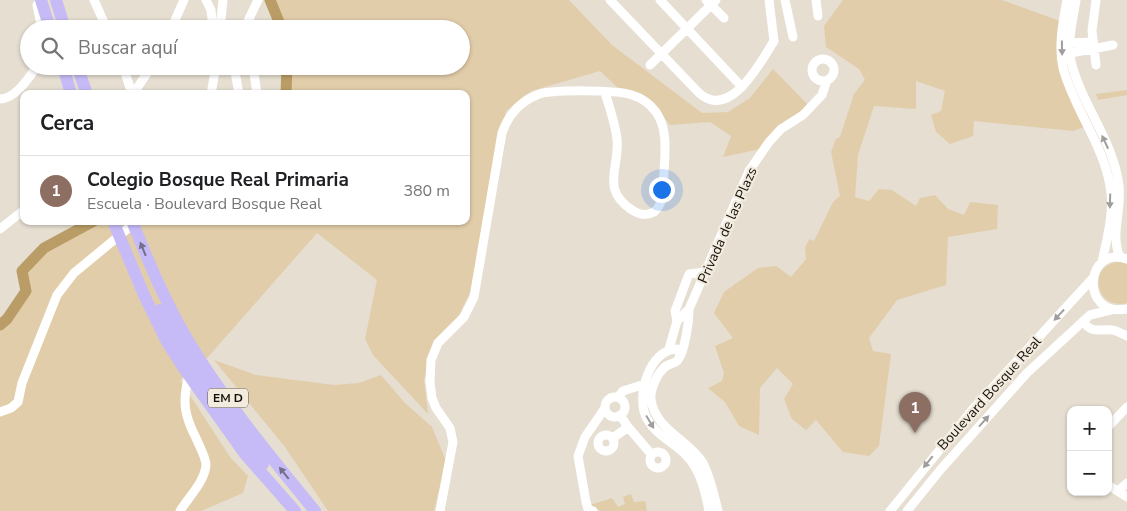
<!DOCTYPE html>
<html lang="es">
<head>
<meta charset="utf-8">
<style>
	:root { --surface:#fff; --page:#f6f6f6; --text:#202124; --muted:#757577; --line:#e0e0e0; --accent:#7653cc }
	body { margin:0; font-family:"Nunito Sans",sans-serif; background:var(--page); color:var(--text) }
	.controls { position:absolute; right:15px; bottom:15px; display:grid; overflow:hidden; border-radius:10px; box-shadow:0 1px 4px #0004 }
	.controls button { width:45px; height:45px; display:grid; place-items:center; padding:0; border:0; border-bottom:1px solid var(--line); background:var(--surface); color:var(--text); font:25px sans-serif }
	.you { position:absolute; left:661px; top:189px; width:18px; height:18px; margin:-12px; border:4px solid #fff; border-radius:50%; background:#1a73e8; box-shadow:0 0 0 8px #1a73e833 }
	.badge { display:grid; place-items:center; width:32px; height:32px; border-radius:50%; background:var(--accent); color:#fff; font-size:16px; font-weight:700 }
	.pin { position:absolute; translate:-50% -41px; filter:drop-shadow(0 1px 2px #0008) }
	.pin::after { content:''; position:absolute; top:26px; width:18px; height:15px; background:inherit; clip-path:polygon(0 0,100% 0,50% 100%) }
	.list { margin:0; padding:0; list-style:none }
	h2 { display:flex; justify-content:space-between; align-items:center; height:65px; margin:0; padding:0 20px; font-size:21px }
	h2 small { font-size:16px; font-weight:400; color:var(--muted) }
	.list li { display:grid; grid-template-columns:32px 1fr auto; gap:15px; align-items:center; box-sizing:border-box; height:70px; padding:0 20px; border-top:1px solid var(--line) }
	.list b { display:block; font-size:19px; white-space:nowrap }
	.list p { margin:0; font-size:16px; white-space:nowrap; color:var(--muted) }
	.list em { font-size:16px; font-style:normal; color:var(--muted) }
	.icon { flex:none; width:28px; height:28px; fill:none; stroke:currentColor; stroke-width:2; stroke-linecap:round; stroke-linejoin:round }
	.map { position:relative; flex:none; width:1127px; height:511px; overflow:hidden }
	.search { position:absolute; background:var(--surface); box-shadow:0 1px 4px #0004; left:20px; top:20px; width:450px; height:55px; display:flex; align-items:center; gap:12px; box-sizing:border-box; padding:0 18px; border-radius:28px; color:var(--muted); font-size:19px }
	.panel { position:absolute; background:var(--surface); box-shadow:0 1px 4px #0004; left:20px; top:90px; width:450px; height:135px; border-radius:10px }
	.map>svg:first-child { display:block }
	.green { fill:#e2cdaa }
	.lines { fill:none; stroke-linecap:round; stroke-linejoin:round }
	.river { stroke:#ba9c66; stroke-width:11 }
	.minor { stroke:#fff; stroke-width:9 }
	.highway { stroke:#c6bbf7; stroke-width:12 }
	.oneway { fill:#a09f9e }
	.oneway2 { fill:#756e8d }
	.labels { text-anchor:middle; stroke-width:4.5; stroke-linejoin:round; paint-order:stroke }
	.shield { fill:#f2ebde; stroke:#55524b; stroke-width:1 }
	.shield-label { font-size:12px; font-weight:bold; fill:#12100c }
	.street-label { font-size:14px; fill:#12100c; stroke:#f2ebde }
</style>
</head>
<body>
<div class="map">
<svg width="1127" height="511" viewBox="0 0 1127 511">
	<rect width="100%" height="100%" fill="#e5ded1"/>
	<path class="green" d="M270,0H569L612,45L702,113L728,112L750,98L773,69L808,105L760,149L723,157L731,136L710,122L670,125L650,100L617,87L600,71L531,91L506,111L471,290L458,317L433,341L424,380L428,414L373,355L365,339L377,280L317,233L208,357L180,380L230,457L248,476L243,493L201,511H0V325L7,319L26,291L22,271L44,248L94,221H466V94H286L287,66H461V29H282Z
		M843,0H1002L1060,21L1058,60L1084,127L1073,131L974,121L973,136L950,144L936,132L931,115L941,111L945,91L916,81V109L874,106L858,155L855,197L869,201L879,189L892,190L916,206L920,198L935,195L948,209L964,215L970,202L998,205L997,229L948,237L946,285L897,300L869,338L873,351L891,354L879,446L869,456L843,452L816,420L806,430L792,419L784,399L793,384L777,368L760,388L759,435L739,426L725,402L708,388L722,381L724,373L715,346L733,338L714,313L724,292L758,268L776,266L791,277L806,259L805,248L809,239L814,241L833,202L840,196L831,152L836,139L840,137L854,94L865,80L859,69L826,47L824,26Z
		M1127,90V95L1098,100L1096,94Z
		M1120,262L1127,264V303C1094,311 1087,263 1120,262Z
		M214,360L256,375L334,385L359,383L381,375L405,403L432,427L446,461L434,511H328L285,447Z
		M631,494L634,502L645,501L647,511H601L590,505L612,498L618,507L625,504L623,497Z"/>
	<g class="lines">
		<path class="river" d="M270,0L282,29
			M286,94L287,66
			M0,325L7,319L26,291L22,271L44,248L94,221"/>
		<path class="minor" d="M94,0L107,29
			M206,0L211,10L213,29
			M610,0L699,93C730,121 760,63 774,41L769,0
			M660,0L742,87
			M706,0L724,18
			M785,0L793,37
			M816,0L818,16
			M1067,0C1063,22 1058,46 1063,68C1074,109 1103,144 1110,186C1115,209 1107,239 1102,262
			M1076,0C1073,20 1067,41 1071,61C1081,104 1114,141 1119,186C1122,209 1110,236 1120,257
			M1096,0L1092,31L1096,65
			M37,5L42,29
			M171,29L184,0
			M220,29L223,0
			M247,29L248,21L258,0
			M1070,43L1093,42
			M1071,53L1113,45
			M812 70a11 11 0 1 1 22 0a11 11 0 1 1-22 0Z
			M650,65L716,0
			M123,66L132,94
			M234,66L239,94
			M253,66L257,94
			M133,94L152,66
			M211,94L216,66
			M0,99C15,99 29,78 37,66
			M0,229L24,210
			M1127,259C1085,244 1079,318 1127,309
			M677,321L675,311L689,274L705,272
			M1083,321C1091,334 1099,329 1112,330C1116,330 1122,334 1127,336
			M669,349L677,321L689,309
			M680,355L677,349C649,349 635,398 647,419C659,440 684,446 695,467C703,481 706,496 709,511
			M618,397L623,391L645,384
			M605 407a10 10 0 1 1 20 0a10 10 0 1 1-20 0Z
			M0,412L11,408L18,402L22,383L57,295L74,273L137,221
			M620,415L628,427L652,455
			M1108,427L1127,407
			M598 443a8 8 0 1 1 16 0a8 8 0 1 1-16 0Z
			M613,438L628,427
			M650 460a8 8 0 1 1 16 0a8 8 0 1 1-16 0Z
			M1108,485L1127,497
			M1118,491L1127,483
			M180,511C188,498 206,480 206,464C205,456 199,445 196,438C184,415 182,401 189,375
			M440,511L453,442L450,428L436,408L432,398L430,382L431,360L438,343L464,317L474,297L502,133C508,116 519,102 537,95C550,89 618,90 632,95C642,98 650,104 656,112C668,129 665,152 664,172C663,185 665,203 654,212C646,216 640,215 632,210C600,189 620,168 617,139C615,123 610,108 605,93
			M593,511L588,509L586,502L578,456L585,437L605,408
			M718,511C714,495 711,478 703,463C688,439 655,430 651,399C650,390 657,374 664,368C667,364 674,364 677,361C685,353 689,320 689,309L749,171L769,142L781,129L803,115L822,95L827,80
			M890,511L972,410L1092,279
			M907,511L941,469L1027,373L1090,315L1111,310"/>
		<path class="highway" d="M41,0L50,29
			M56,0L65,29
			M63,66L71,94
			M77,66L87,94
			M113,221L144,295L167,342L183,367L245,454L295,511
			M132,221C149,263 166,304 189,342C225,402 271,457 315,511
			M160,310L181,346L263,464"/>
	</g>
	<defs><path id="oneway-solid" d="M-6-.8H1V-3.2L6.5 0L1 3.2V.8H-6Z" transform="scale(1.25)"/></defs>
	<g class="oneway">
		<use href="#oneway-solid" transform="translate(1062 48) rotate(89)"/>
		<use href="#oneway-solid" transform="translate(1105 142) rotate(-115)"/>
		<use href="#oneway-solid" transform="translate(1110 201) rotate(92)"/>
		<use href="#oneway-solid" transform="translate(1059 315) rotate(133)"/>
		<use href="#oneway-solid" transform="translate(984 421) rotate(-48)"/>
		<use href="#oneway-solid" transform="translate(650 422) rotate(59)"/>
		<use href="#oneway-solid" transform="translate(928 462) rotate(129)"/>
	</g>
	<g class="oneway2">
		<use href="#oneway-solid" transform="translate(143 249) rotate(-112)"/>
		<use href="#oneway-solid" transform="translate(284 473) rotate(-129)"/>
	</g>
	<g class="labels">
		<rect class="shield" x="208" y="388.5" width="40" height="19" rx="4"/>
		<g class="shield-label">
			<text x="228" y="402">EM D</text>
		</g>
		<g class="street-label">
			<text transform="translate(727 225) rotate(-66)" y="5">Privada de las Plazs</text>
			<text transform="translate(989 393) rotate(-48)" y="5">Boulevard Bosque Real</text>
		</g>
	</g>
</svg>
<div class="controls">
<button>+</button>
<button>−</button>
</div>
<div class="you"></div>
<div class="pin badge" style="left:915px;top:433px;background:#8d6e63">1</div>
<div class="search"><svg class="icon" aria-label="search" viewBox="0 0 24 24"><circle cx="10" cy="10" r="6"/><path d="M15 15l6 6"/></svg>Buscar aquí</div>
<section class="panel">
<h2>Cerca<small></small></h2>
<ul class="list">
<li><span class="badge" style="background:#8d6e63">1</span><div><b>Colegio Bosque Real Primaria</b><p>Escuela · Boulevard Bosque Real</p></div><em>380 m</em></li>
</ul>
</section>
</div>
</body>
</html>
